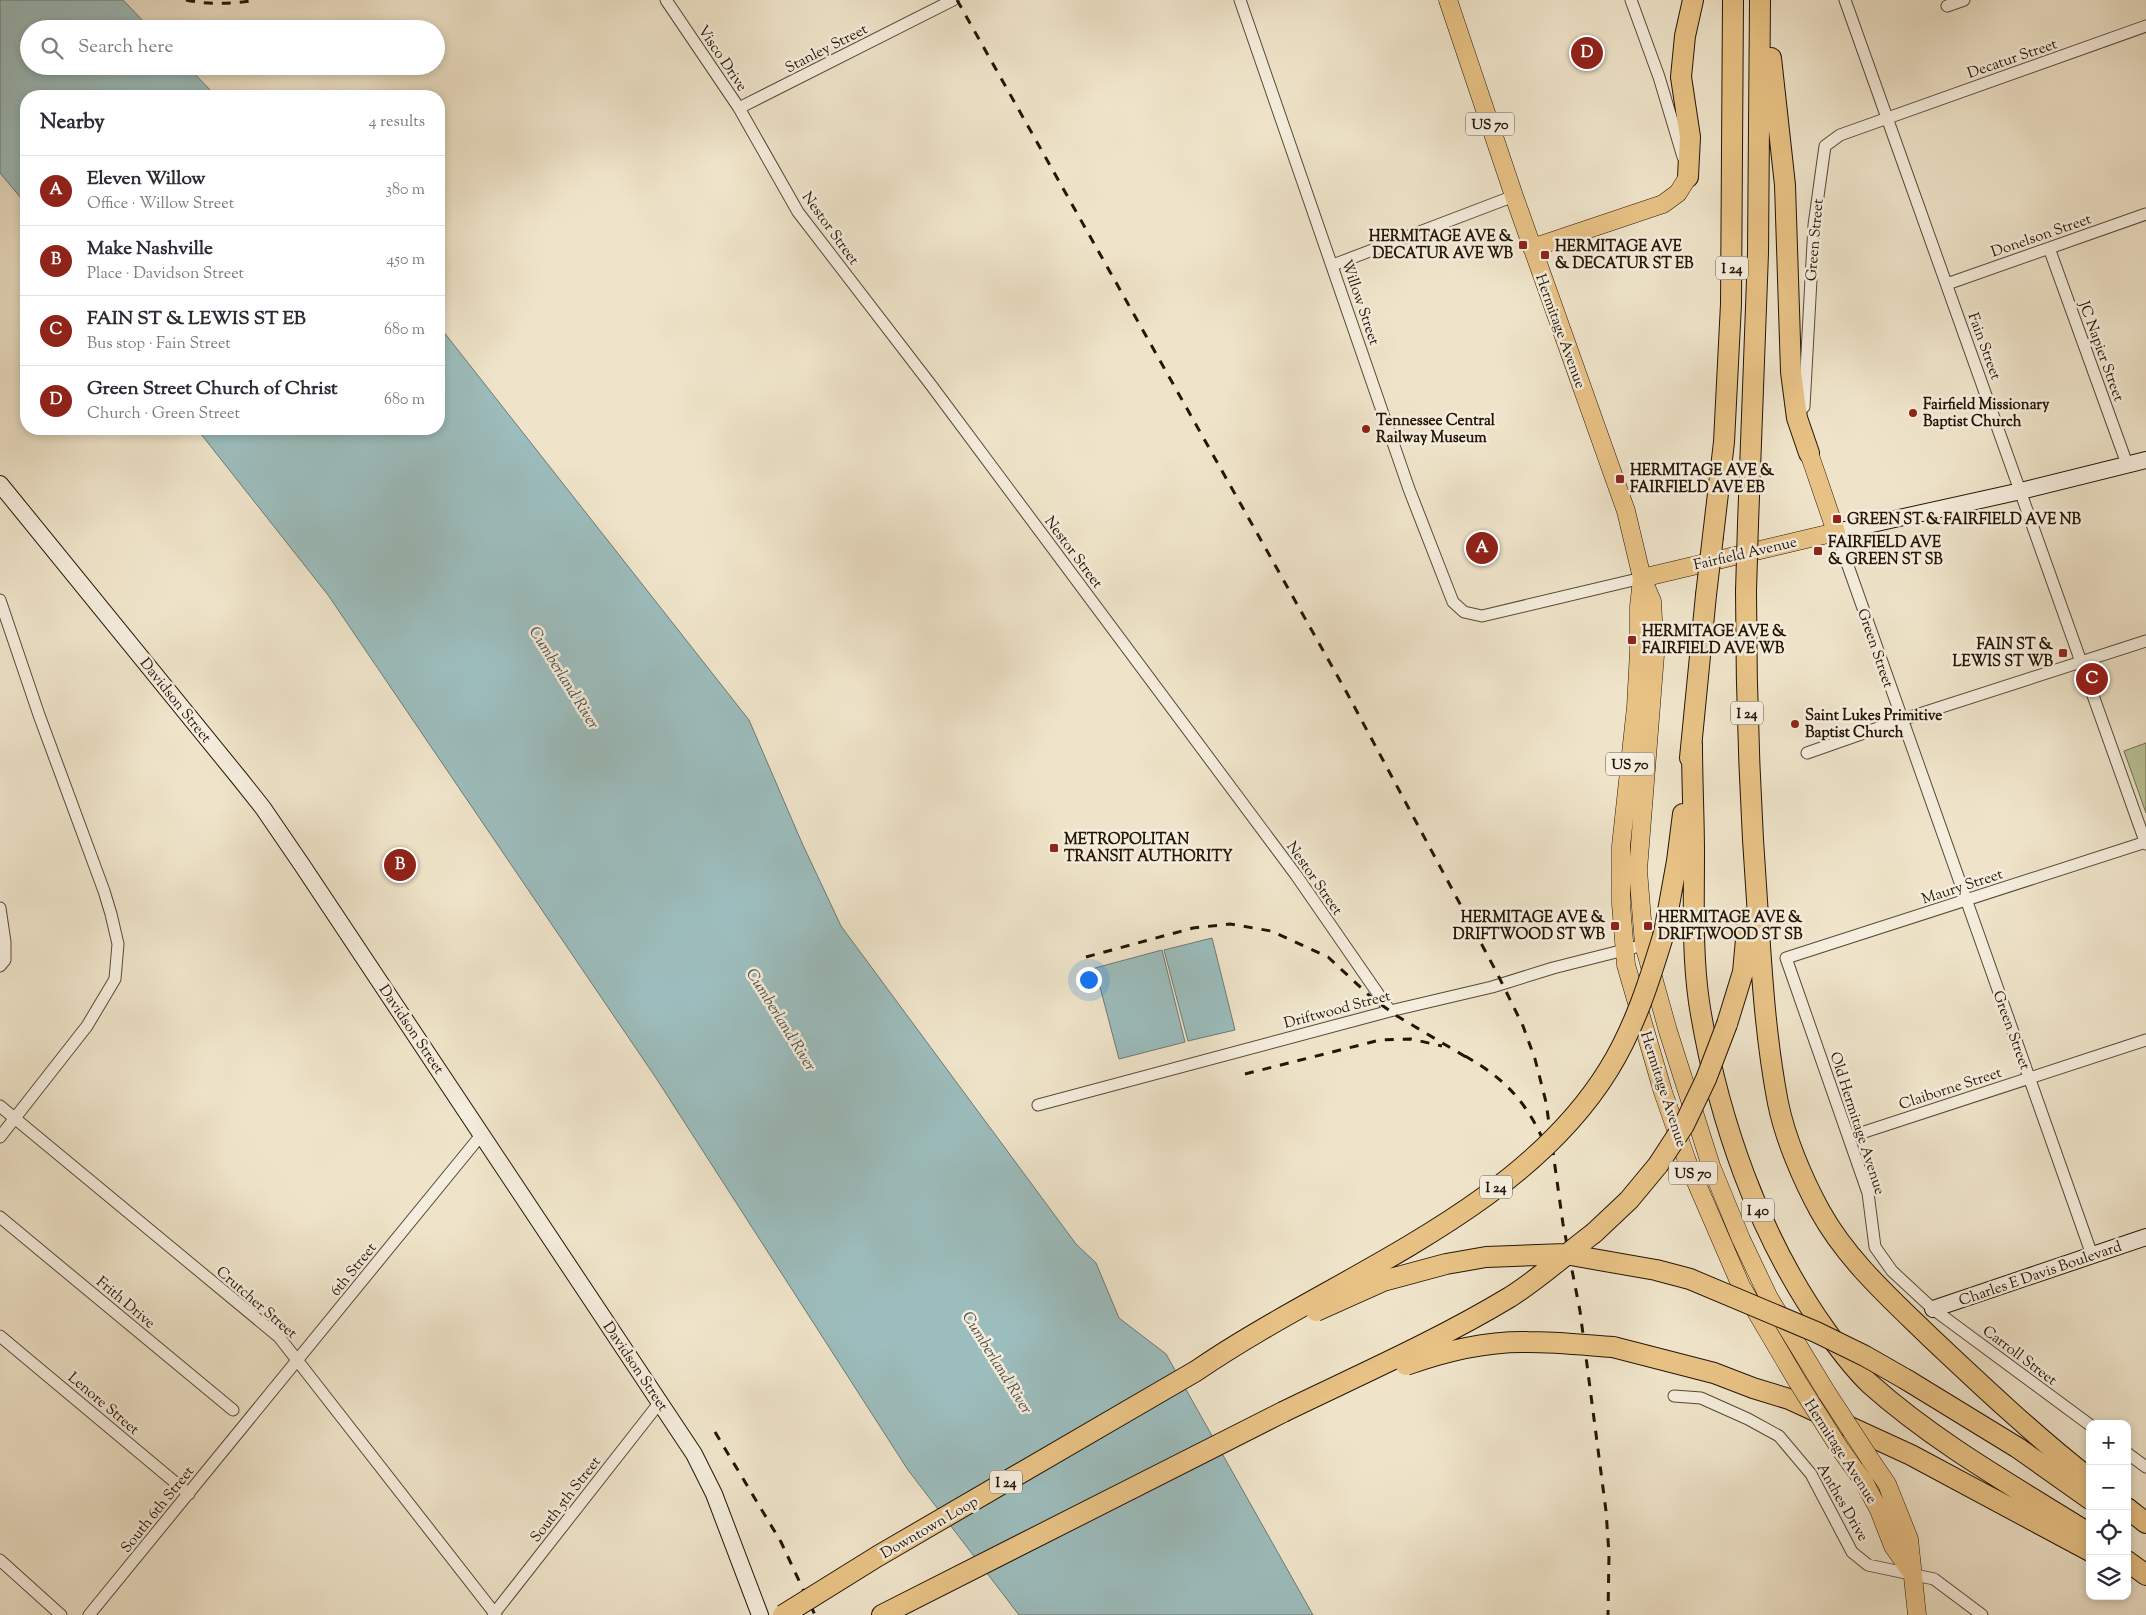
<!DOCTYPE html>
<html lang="en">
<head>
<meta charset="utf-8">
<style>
	:root { --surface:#fff; --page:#f7f7f7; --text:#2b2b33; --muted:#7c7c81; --line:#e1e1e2; --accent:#8f2418 }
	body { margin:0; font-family:"Sorts Mill Goudy",serif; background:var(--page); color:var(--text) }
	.controls { position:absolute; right:15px; bottom:15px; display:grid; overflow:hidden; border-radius:10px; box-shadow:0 2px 8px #0003 }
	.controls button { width:45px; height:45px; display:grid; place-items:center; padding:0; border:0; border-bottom:1px solid var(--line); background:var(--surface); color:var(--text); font:25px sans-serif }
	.you { position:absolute; left:1088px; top:979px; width:18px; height:18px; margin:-12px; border:4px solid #fff; border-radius:50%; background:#1a73e8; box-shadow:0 0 0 8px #1a73e833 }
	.badge { display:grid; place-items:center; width:32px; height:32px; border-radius:50%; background:var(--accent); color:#fff; font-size:16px; font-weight:700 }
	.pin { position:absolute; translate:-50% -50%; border:2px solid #fff; box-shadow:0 1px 5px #0006 }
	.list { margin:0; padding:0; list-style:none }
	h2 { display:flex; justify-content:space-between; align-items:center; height:65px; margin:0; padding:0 20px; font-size:21px }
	h2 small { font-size:16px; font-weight:400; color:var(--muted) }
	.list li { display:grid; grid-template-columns:32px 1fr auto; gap:15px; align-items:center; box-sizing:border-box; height:70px; padding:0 20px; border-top:1px solid var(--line) }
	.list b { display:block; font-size:19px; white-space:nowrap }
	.list p { margin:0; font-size:16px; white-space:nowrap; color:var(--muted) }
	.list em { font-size:16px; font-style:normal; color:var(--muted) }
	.icon { flex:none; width:28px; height:28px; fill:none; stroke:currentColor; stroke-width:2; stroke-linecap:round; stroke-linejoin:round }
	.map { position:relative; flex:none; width:2146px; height:1615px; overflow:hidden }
	.search { position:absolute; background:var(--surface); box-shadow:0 2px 8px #0003; left:20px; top:20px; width:425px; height:55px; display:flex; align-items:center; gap:12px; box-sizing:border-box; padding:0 18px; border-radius:28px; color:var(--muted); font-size:19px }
	.panel { position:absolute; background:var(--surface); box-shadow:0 2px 8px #0003; left:20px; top:90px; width:425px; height:345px; border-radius:20px }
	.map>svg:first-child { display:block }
	.green { fill:#b9c497; stroke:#6e6c4e }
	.water { fill:#9cbdbd; stroke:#6c7a74 }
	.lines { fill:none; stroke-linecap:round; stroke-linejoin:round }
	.street-casing { stroke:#574937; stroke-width:13 }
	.secondary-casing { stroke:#241506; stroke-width:18 }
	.primary-casing { stroke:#241506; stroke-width:19 }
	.highway-casing { stroke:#241506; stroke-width:22 }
	.street { stroke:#f5eddd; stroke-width:11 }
	.secondary { stroke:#f5eddd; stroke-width:16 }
	.primary { stroke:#e8c285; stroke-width:18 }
	.highway { stroke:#e8c285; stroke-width:20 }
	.rail { stroke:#241506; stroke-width:3; stroke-dasharray:9 9; stroke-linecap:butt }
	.primary-bridge-casing { stroke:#241506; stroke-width:19; stroke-linecap:butt }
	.highway-bridge-casing { stroke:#241506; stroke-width:22; stroke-linecap:butt }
	.primary-bridge { stroke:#e8c285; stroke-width:18 }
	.highway-bridge { stroke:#e8c285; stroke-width:20 }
	.poi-dot { fill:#8f2418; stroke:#f5eddd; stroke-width:2 }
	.labels { text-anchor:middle; stroke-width:5; stroke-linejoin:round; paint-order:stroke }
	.shield { fill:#f5eddd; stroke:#635646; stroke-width:1 }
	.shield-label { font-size:14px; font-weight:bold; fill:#241506 }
	.street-label { font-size:15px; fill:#241506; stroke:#f5eddd }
	.poi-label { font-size:15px; font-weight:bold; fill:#241506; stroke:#f5eddd; text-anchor:start }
	.water-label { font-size:16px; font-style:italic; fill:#4e5046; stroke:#f5eddd }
</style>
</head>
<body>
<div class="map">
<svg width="2146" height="1615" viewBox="0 0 2146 1615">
	<rect width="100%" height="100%" fill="#efe4ca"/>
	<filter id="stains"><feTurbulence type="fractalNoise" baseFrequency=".004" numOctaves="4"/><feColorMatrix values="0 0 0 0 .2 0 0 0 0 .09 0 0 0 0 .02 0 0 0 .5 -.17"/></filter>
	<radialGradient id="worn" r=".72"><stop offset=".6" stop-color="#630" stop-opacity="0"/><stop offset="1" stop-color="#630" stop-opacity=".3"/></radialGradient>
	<path class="green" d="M2146,743V813L2124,751Z"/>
	<path class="water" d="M0,0H123L151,29H29V66H187L216,96H26V204L0,173Z
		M439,326L749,720L802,843L841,926L1076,1244L1096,1263L1119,1318L1166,1354L1313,1615H1019L908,1470L656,1078L328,595L197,429H439Z
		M1212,938L1235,1030L1188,1041L1164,950Z
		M1162,950L1185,1042L1119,1059L1095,968Z"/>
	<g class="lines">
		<g class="street-casing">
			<path id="street" d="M666,0L739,108L798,212L931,385L1296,875L1390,1011
				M1240,0L1409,489L1453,602L1464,612L1482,616L1642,578
				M1631,0L1659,77L1683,157
				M1845,0L2146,844
				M1947,6L1964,0
				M739,108L953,0
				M2049,248L2127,464
				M1333,265L1514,196
				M1947,284L2146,214
				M1804,407L1814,225L1825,146L1840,135L2146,26
				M1836,532L2092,1255
				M0,600L39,715L104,891L111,914L118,944L115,979L87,1026L0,1137
				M1807,753L1901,720L2146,641
				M0,908L5,942V960L0,966
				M1038,1105L1390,1011L1492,987L1553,968L1644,945
				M0,1106L279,1337L496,1615
				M1849,1137L2146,1040
				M0,1217L233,1410
				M0,1336L189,1494
				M1674,1396L1701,1398L1748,1419L1779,1436L1811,1474L1852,1552L1868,1565L1934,1579L1982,1615
				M2090,1425L1933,1309L1892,1271L1875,1247L1868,1193L1786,958L2146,842
				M2127,1453L2146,1467
				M0,1560L61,1615
				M89,1615L482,1134
				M493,1615L660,1402"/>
		</g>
		<g class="secondary-casing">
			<path id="secondary" d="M0,484L240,779L263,808L302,865L694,1454L714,1494L760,1615
				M1836,532L2021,491L2146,460
				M1933,1309L2146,1237"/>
		</g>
		<g class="primary-casing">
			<path id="primary" d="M1448,0L1514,196L1626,511L1642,578L1652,601L1655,655L1638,870L1644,945L1668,1031L1711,1166L1741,1239L1769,1298L1827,1393
				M1532,248L1663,204L1678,193L1688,177
				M1642,578L1836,532L1809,453
				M1642,579L1639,606V651L1636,707L1621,846V904L1626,965L1663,1092L1687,1161L1741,1286L1797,1381
				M1840,1449L1864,1482L1879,1510L1893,1546L1912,1573
				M1870,1459L1887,1484L1909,1539L1917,1615"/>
		</g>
		<g class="highway-casing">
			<path id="highway" d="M1771,58L1785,185L1791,372L1797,418L1809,453
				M1688,177L1690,137L1681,77L1685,36L1693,0
				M1748,524L1758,253L1760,0
				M1713,536L1724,442L1731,304L1733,0
				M1746,591C1746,700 1750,808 1758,916C1762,978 1766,1041 1778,1103C1785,1138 1803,1180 1820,1211C1847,1260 1891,1299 1930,1337C1982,1386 2034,1435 2090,1479
				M1692,744C1692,781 1694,818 1694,854C1694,903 1692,953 1699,1002C1717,1117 1759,1238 1827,1332C1840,1350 1854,1369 1870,1384C1936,1443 2015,1487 2090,1534
				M1690,758L1706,595
				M1664,933L1677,861L1683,814
				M1727,1024L1743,972L1748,918
				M1594,1233L1629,1200L1658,1165
				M1613,1347L1714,1373L1753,1388L1789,1399L1911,1455L2090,1551
				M1907,1380L2018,1448L2090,1499
				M2127,1508L2146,1523
				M2127,1561L2146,1575
				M882,1615L1283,1412"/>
		</g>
		<use href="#street" class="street"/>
		<use href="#secondary" class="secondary"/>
		<use href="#primary" class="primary"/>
		<use href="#highway" class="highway"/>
		<path class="rail" d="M186,0C210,5 232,4 256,0
			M957,0L1347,693L1497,973L1523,1026L1535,1059L1546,1102L1563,1224L1580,1311L1606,1511L1609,1554L1608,1615
			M1086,957L1193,928L1230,924L1271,931L1328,957L1372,998L1397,1016L1471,1060
			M1465,1056C1509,1081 1530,1106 1549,1154
			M1245,1074L1380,1040L1411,1039L1442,1046
			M715,1432L781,1542L815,1615"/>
		<g class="primary-bridge-casing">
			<path id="primary-bridge" d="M1797,1381L1840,1449
				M1827,1393L1870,1459"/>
		</g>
		<g class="highway-bridge-casing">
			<path id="highway-bridge" d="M1746,591L1748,524
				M1706,595L1713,536
				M1658,1165L1684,1125L1706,1079L1727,1024
				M1316,1311L1383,1281L1446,1264L1486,1257L1565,1254L1656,1270L1690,1279L1816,1332L1865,1356L1907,1380
				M1406,1365C1445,1351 1486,1341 1528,1342C1556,1342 1585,1345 1613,1347
				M1283,1412C1359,1375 1437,1341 1510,1297C1540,1278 1566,1254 1594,1233
				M783,1615L878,1556L1196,1371C1331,1278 1520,1214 1609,1069C1635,1027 1650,979 1664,933"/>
		</g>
		<use href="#primary-bridge" class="primary-bridge"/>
		<use href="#highway-bridge" class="highway-bridge"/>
	</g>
	<g class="poi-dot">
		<rect x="1518" y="240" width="10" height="10" rx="2.5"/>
		<rect x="1540" y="250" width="10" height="10" rx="2.5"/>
		<circle cx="1913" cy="413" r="5"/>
		<circle cx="1366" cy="429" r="5"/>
		<rect x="1615" y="474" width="10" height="10" rx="2.5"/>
		<rect x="1832" y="514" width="10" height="10" rx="2.5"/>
		<rect x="1813" y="546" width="10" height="10" rx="2.5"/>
		<rect x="1627" y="635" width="10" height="10" rx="2.5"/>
		<rect x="2058" y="648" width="10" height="10" rx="2.5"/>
		<circle cx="1795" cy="724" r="5"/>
		<rect x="1049" y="843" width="10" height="10" rx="2.5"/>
		<rect x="1610" y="921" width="10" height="10" rx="2.5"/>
		<rect x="1643" y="921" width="10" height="10" rx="2.5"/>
	</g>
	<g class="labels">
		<g class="shield">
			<rect x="1466" y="112.5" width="48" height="23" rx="4"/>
			<rect x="1716" y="256.5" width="32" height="23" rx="4"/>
			<rect x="1731" y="701.5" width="32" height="23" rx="4"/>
			<rect x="1606" y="752.5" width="48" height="23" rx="4"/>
			<rect x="1669" y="1161.5" width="48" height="23" rx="4"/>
			<rect x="1480" y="1175.5" width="32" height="23" rx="4"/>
			<rect x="1742" y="1198.5" width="32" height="23" rx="4"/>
			<rect x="990" y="1470.5" width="32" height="23" rx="4"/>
		</g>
		<g class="shield-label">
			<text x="1490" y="129">US 70</text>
			<text x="1732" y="273">I 24</text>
			<text x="1747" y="718">I 24</text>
			<text x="1630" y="769">US 70</text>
			<text x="1693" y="1178">US 70</text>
			<text x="1496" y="1192">I 24</text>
			<text x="1758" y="1215">I 40</text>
			<text x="1006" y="1487">I 24</text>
		</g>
		<g class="street-label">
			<text transform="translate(826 48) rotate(-27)" y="5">Stanley Street</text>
			<text transform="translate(723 58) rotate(56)" y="5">Visco Drive</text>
			<text transform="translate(2012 58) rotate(-19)" y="5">Decatur Street</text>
			<text transform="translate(831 228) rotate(54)" y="5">Nestor Street</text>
			<text transform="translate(2041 235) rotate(-19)" y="5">Donelson Street</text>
			<text transform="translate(1814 240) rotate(-85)" y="5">Green Street</text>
			<text transform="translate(1361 302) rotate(71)" y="5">Willow Street</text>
			<text transform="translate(1561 331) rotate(70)" y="5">Hermitage Avenue</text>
			<text transform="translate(1985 346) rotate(70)" y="5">Fain Street</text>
			<text transform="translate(2102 351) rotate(70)" y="5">JC Napier Street</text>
			<text transform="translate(1074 552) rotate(53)" y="5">Nestor Street</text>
			<text transform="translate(1745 553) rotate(-13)" y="5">Fairfield Avenue</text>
			<text transform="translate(1876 648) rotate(71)" y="5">Green Street</text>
			<text transform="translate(176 700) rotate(51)" y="5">Davidson Street</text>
			<text transform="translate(1315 878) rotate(55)" y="5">Nestor Street</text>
			<text transform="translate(1962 886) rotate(-18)" y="5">Maury Street</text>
			<text transform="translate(1337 1009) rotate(-15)" y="5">Driftwood Street</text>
			<text transform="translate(412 1029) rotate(56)" y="5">Davidson Street</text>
			<text transform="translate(2012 1030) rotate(70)" y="5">Green Street</text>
			<text transform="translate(1950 1088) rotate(-18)" y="5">Claiborne Street</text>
			<text transform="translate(1664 1089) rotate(72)" y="5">Hermitage Avenue</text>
			<text transform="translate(1858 1123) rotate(72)" y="5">Old Hermitage Avenue</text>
			<text transform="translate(353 1269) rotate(-51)" y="5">6th Street</text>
			<text transform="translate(2040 1273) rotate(-19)" y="5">Charles E Davis Boulevard</text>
			<text transform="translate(126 1302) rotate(40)" y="5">Frith Drive</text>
			<text transform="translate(257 1302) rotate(41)" y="5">Crutcher Street</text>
			<text transform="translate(2020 1355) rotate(37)" y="5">Carroll Street</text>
			<text transform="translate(636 1366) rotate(56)" y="5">Davidson Street</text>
			<text transform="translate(104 1403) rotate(40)" y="5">Lenore Street</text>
			<text transform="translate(1841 1451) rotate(57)" y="5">Hermitage Avenue</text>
			<text transform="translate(565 1499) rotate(-52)" y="5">South 5th Street</text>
			<text transform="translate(1843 1502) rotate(60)" y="5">Anthes Drive</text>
			<text transform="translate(157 1509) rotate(-51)" y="5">South 6th Street</text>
			<text transform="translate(929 1527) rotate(-30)" y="5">Downtown Loop</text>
		</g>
		<g class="poi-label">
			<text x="1513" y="241" text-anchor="end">HERMITAGE AVE &amp;<tspan x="1513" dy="17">DECATUR AVE WB</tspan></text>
			<text x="1555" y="251">HERMITAGE AVE<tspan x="1555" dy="17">&amp; DECATUR ST EB</tspan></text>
			<text x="1923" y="409">Fairfield Missionary<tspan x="1923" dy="17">Baptist Church</tspan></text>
			<text x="1376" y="425">Tennessee Central<tspan x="1376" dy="17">Railway Museum</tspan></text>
			<text x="1630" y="475">HERMITAGE AVE &amp;<tspan x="1630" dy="17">FAIRFIELD AVE EB</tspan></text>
			<text x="1847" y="524">GREEN ST &amp; FAIRFIELD AVE NB</text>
			<text x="1828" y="547">FAIRFIELD AVE<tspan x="1828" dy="17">&amp; GREEN ST SB</tspan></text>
			<text x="1642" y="636">HERMITAGE AVE &amp;<tspan x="1642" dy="17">FAIRFIELD AVE WB</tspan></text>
			<text x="2053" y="649" text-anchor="end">FAIN ST &amp;<tspan x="2053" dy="17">LEWIS ST WB</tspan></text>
			<text x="1805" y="720">Saint Lukes Primitive<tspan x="1805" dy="17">Baptist Church</tspan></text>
			<text x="1064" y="844">METROPOLITAN<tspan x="1064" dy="17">TRANSIT AUTHORITY</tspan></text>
			<text x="1605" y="922" text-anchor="end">HERMITAGE AVE &amp;<tspan x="1605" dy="17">DRIFTWOOD ST WB</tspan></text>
			<text x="1658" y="922">HERMITAGE AVE &amp;<tspan x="1658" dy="17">DRIFTWOOD ST SB</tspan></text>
		</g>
		<g class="water-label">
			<text transform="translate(565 677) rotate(58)" y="6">Cumberland River</text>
			<text transform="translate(782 1019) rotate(58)" y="6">Cumberland River</text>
			<text transform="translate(998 1362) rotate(58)" y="6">Cumberland River</text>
		</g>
	</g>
	<rect width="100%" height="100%" filter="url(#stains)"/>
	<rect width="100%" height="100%" fill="url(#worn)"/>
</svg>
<div class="controls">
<button>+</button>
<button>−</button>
<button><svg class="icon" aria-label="locate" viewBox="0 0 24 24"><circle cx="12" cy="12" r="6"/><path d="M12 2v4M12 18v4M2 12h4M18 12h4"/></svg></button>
<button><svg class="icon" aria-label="layers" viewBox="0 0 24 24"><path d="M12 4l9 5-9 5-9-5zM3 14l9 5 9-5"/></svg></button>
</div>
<div class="you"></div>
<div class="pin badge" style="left:1482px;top:548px">A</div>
<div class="pin badge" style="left:400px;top:865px">B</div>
<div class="pin badge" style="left:2092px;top:679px">C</div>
<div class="pin badge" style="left:1587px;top:53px">D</div>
<div class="search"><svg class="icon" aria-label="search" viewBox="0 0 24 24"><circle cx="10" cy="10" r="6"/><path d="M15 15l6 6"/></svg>Search here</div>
<section class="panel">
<h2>Nearby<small>4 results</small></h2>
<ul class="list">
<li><span class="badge">A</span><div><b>Eleven Willow</b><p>Office · Willow Street</p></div><em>380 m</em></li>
<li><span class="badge">B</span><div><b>Make Nashville</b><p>Place · Davidson Street</p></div><em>450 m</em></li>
<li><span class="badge">C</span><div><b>FAIN ST &amp; LEWIS ST EB</b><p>Bus stop · Fain Street</p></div><em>680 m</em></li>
<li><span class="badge">D</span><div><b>Green Street Church of Christ</b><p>Church · Green Street</p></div><em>680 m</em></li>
</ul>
</section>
</div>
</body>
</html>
